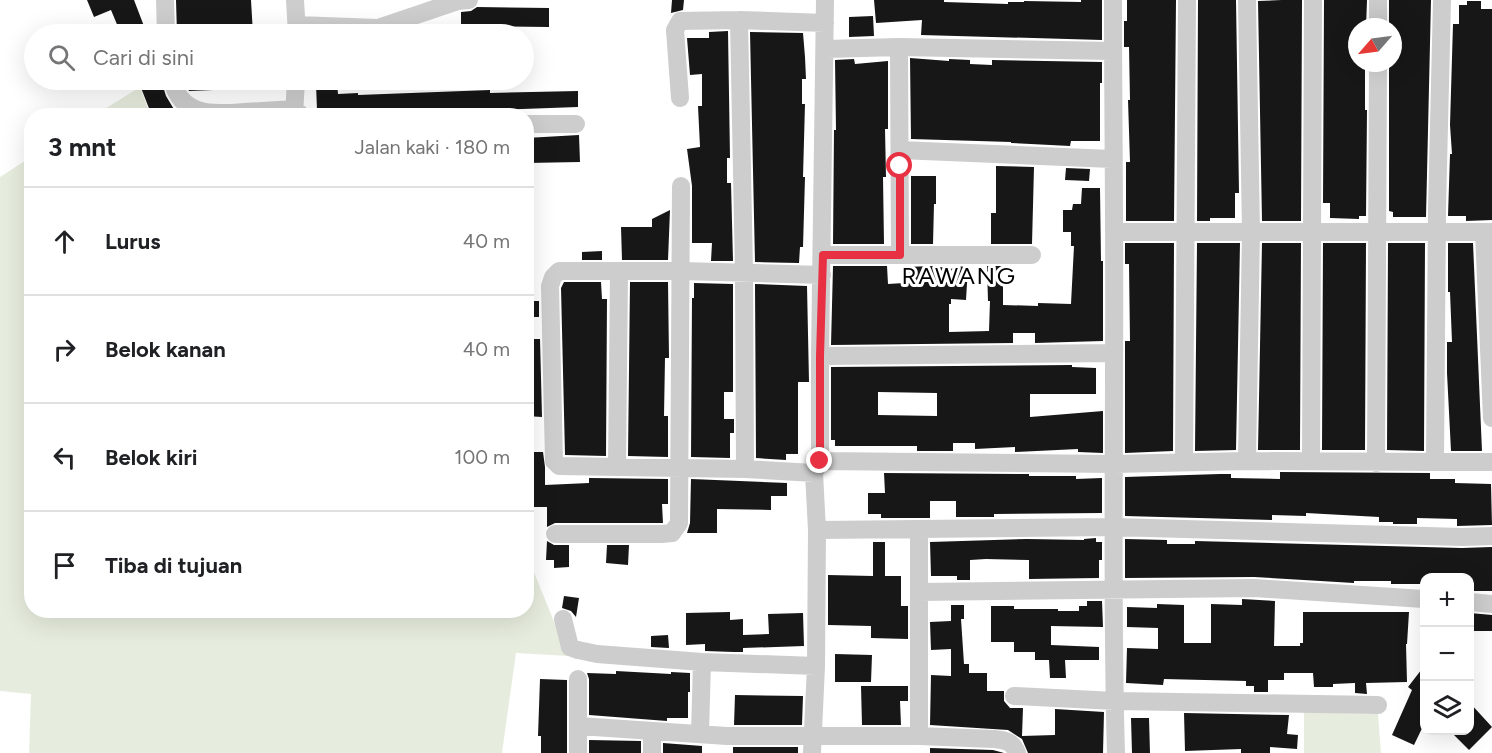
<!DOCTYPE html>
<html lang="id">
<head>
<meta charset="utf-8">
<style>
	:root { --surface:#fff; --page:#f6f6f6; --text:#202124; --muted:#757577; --line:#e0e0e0 }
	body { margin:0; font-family:Figtree,sans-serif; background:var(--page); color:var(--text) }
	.controls { position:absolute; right:18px; bottom:18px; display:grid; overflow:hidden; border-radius:12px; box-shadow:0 6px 24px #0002 }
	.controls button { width:54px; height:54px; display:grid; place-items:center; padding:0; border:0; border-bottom:2px solid var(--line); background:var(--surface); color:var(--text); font:30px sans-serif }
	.compass { position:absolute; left:1348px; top:18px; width:54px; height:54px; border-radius:50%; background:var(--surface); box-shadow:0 6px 24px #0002; rotate:242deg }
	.stop { position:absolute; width:18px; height:18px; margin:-14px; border:4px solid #e83143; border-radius:50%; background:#fff }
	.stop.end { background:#e83143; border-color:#fff; box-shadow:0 2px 6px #0008 }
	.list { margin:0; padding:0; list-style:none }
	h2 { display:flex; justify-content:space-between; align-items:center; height:78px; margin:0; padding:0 24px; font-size:26px }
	h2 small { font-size:20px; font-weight:400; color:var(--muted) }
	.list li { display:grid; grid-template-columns:39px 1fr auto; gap:18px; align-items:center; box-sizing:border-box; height:108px; padding:0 24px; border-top:2px solid var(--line) }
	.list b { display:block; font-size:22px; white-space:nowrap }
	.list em { font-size:20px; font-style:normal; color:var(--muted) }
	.icon { flex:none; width:33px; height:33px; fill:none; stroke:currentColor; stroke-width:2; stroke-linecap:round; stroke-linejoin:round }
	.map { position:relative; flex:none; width:1492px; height:753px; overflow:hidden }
	.search { position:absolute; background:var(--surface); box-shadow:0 6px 24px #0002; left:24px; top:24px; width:510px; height:66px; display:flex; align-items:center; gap:15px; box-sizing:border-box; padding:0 21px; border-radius:33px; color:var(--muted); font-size:22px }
	.panel { position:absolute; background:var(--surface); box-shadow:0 6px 24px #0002; left:24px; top:108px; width:510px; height:510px; border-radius:24px }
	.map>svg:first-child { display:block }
	.green { fill:#e7edde }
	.building { fill:#171717; fill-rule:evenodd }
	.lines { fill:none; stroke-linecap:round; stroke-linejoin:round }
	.minor { stroke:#cdcdcd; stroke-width:18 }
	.route { stroke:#e83143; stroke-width:8 }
	.labels { text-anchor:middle; stroke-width:6; stroke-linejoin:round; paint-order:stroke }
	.quarter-label { font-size:24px; letter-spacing:1.5px; fill:#000; stroke:#fff }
</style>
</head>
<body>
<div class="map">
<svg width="1492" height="753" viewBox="0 0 1492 753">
	<rect width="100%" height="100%" fill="#fff"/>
	<path class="green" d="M140,87L150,115H95Z
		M31,157L32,610H526L527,555L568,656L516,653L502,753H29L31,694L0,691V177Z
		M1304,712L1378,714L1381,753H1304Z"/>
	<path class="building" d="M87,0H134L147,34H121L111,10L94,17Z
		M176,0H251L253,34H177Z
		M672,0H684L683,10L671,13Z
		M874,0H944V2L1008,4V2H1024V1L1081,2V0H1102V40L921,35L922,20L876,23Z
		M1127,0H1176L1174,221H1126V162H1130L1128,100H1130L1129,47H1124V21H1127Z
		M1198,0H1236L1239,193H1235V218H1210V221H1197Z
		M1282,0H1302L1301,221H1262L1258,1Z
		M1324,0H1367L1366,27H1357V63H1365V110H1367L1366,216H1359V219L1330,218V203H1323Z
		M1389,0H1431L1426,217H1393V212L1389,211V69L1390,63H1393V27H1389Z
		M1467,1H1481V9H1492V220L1466,221V216H1448L1450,154H1452L1450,125L1453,24H1459V5H1467Z
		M477,7L549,8V27L461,26V12L471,11Z
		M873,16L874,36L849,37V17Z
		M728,31L730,158H727V183H731L733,261H711L712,243H692V186L687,149L700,147L698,106H702V74L690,75L687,38H709V32Z
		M750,32L803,33L805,57L806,79H802V104H805L803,177H805L803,247H800L799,263L755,262Z
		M910,58L949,61V59L970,60V64L992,65V60L1102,62V83H1100V141H1071L1070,146L1011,143V142L911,139Z
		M854,59L855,64L888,61V129H885L886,177H883L884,244H833L834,130H836L835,60Z
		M138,80H161L166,96L178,116H152Z
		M184,80H238V89L189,91Z
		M337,83L338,94L358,93V95L490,90V93L578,91V107L432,112V110H317L316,84Z
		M579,135L580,162L526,163V138Z
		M996,166L1034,167L1032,244H991V213H996Z
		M1066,168L1090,169L1089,181L1065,180Z
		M911,176H936V204H934L933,244H911Z
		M1082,188H1100L1101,261H1103V341L1035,343V333H1013V343L831,345L833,266H887L888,284L904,283L905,267L933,266L954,269V266L968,267L966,300L951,299V304H949V332L989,331L990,301H988L987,266H1003V305L1038,306V303L1071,304L1074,246H1071V232H1063V210H1072L1073,204H1081Z
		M670,210L668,260H622L621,227H652V219Z
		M1125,243H1174L1173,451L1125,453V341H1130L1129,264H1125Z
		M1197,243H1240L1236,450L1195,451Z
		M1262,243H1301L1300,450H1258Z
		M1323,243H1366L1365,450H1322Z
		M1388,243H1425L1424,451L1387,450Z
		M1448,243H1473L1482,451H1451L1447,373V342H1452L1450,292H1448Z
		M602,251V260H582V252Z
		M564,282H601L602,299H607L606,456L565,455L561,288Z
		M630,282H668L669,358H665L664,416H668V457L628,456Z
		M694,283L733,284V392H724V419H734V433H730V458L691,457L692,298H694Z
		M755,284L807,286L809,382H798V454H786V460L756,458Z
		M526,301H539V317H526Z
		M526,339H540L542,417L526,416Z
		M1072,365V367L1096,368V394H1030V417L1103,411V453L1078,452V449L1015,452V447L975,449V443H953V451H917V446H835V440H831V367ZM878,392L937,393V416L878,415Z
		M533,452H543L545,467V485L589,483V478L668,479V504H662L663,523H555L547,527V507H526V484H533Z
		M1280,472L1430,473V479H1455V483L1491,484L1492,525L1457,526V519L1417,518V524H1393V522H1379V517L1306,513V516L1272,515V520L1125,516V477L1220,474H1231V478L1280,479Z
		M884,473L1029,474V476H1076V479L1102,478V513L994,514V517H956V501H930V518H881V514H868V493H885Z
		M691,479L787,483V496H771V510L717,509V533H687L690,523Z
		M1096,538V542H1102V560H1099V578L1029,579V560L986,559L970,560V580H957V576H931L930,542L1027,539L1084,540V539Z
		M1125,539L1167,540V544H1195V541L1462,548L1492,547V591H1470V578H1425V584H1391V581H1354V583L1254,577L1125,578Z
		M547,541L554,545H569V567L554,568V560H546Z
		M873,542H885V576H901V606H908V639L871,638V626L828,625V575L873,576Z
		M607,545H629L628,565L606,563Z
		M564,596L579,598L576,617L571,611L562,608Z
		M1242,599L1275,601L1274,646H1300V643H1303V612H1409L1407,644H1406L1407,682L1366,683L1367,694L1355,693V683L1333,684V687H1314L1313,673H1284V680H1268V692H1254V686H1246V681L1164,679L1163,685L1126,683L1127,648L1158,649V628L1127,627V607L1157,608V604L1184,605V643H1211V604L1242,605Z
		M1087,601H1102L1103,627L1051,626V645L1099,647V660H1065L1066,678H1050L1049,660H1035V652H1014V642H991V606H1014V609H1058V611H1079V606H1087Z
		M951,605H964V619H961L964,664H969V673H987V691H1004V701L1010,708H1023L1022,736L1055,735V709L1104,712L1103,753H1028L1022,739L1008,730L930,725L931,675L951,676V649L931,650L930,622L951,621Z
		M730,612V620L743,619V635L769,634L768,614L803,613L804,646L743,648V652H734L705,651V644L686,645V613Z
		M1470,613L1492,615V631H1470Z
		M668,635L669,648L651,647V636Z
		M835,654L872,655L871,682H835Z
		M1425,665V722L1414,745L1392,735L1412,690L1408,687Z
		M616,671L671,674V672L690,673V692H688V718H667V721L589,715V679L587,673L616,674Z
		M540,679L567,680V753H541V736H538Z
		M861,686H908V701H900L901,725H862Z
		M735,695L803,696L802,725H734Z
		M1470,703L1492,727L1469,750L1449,730H1470Z
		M1184,713L1289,715L1287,734L1298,735L1297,749L1270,747V753H1241V749L1185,751Z
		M1131,718H1149L1150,753H1132Z
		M589,740L641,741V753H589Z
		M663,743L702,746V753H663Z
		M733,747H798V753H733Z
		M930,748L993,750L1004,753H930Z"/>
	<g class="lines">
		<path class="minor" d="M165,0L166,34
			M295,0L297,34
			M1113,0C1113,123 1115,245 1114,367C1114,496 1112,624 1116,753
			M739,20L744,272L745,469
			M297,25L378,28L458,1L469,0
			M1378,27V0
			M826,49L899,47L1113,51
			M172,80C181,117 213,114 244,112C261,111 278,110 295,109L302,116
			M680,98L675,30L680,21L739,20L825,23
			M294,116L296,80
			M526,124H576
			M900,150L1112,159
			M1114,232H1492
			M1484,232L1492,418
			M823,255H900L899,47
			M900,255H1032
			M820,356L1114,353
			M820,461L1114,464L1247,461L1435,462L1437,209L1442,0
			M1247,461L1251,232L1247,0
			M1311,461L1313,0
			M1184,462L1187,0
			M1435,462H1492
			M1376,463L1378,63
			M617,467L619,271
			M814,473L745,469L559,466L554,461L550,286L553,277L559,271H682L822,275
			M817,530L1114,527L1462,537L1492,536
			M919,530V736
			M555,534H662L672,533L679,523L681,186
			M919,592L1254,588L1424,599
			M1470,602L1492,604
			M563,619L570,647L578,650L597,654L702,662L700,733
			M702,662L816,666
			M1014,696L1115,701L1378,705
			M579,726L727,736H919L994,739C1006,740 1013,742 1017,753
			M578,753V679
			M652,753V731
			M812,753L816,666L817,530L814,473L820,461V356L825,0"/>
	</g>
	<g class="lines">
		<path class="route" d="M820,461V356L823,255H900V166"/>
	</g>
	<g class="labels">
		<g class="quarter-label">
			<text x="959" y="284">RAWANG</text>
		</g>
	</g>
</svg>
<div class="controls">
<button>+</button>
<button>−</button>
<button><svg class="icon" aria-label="layers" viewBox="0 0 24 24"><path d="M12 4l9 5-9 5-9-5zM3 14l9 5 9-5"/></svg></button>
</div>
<svg class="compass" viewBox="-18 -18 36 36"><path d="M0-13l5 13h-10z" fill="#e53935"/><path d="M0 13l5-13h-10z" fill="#757577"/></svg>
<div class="stop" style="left:900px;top:166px"></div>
<div class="stop end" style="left:820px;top:461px"></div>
<div class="search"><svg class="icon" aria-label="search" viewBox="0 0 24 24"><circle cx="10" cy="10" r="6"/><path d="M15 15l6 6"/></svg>Cari di sini</div>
<section class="panel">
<h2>3 mnt<small>Jalan kaki · 180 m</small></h2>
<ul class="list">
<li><svg class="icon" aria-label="ahead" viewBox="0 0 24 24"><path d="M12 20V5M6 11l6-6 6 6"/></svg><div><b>Lurus</b></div><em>40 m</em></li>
<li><svg class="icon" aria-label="right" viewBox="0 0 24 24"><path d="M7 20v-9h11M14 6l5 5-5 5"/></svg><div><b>Belok kanan</b></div><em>40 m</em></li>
<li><svg class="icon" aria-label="left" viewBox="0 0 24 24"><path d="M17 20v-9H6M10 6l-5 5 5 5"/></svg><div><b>Belok kiri</b></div><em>100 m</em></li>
<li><svg class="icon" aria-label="arrive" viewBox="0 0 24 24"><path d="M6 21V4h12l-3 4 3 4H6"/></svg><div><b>Tiba di tujuan</b></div></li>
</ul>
</section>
</div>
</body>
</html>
